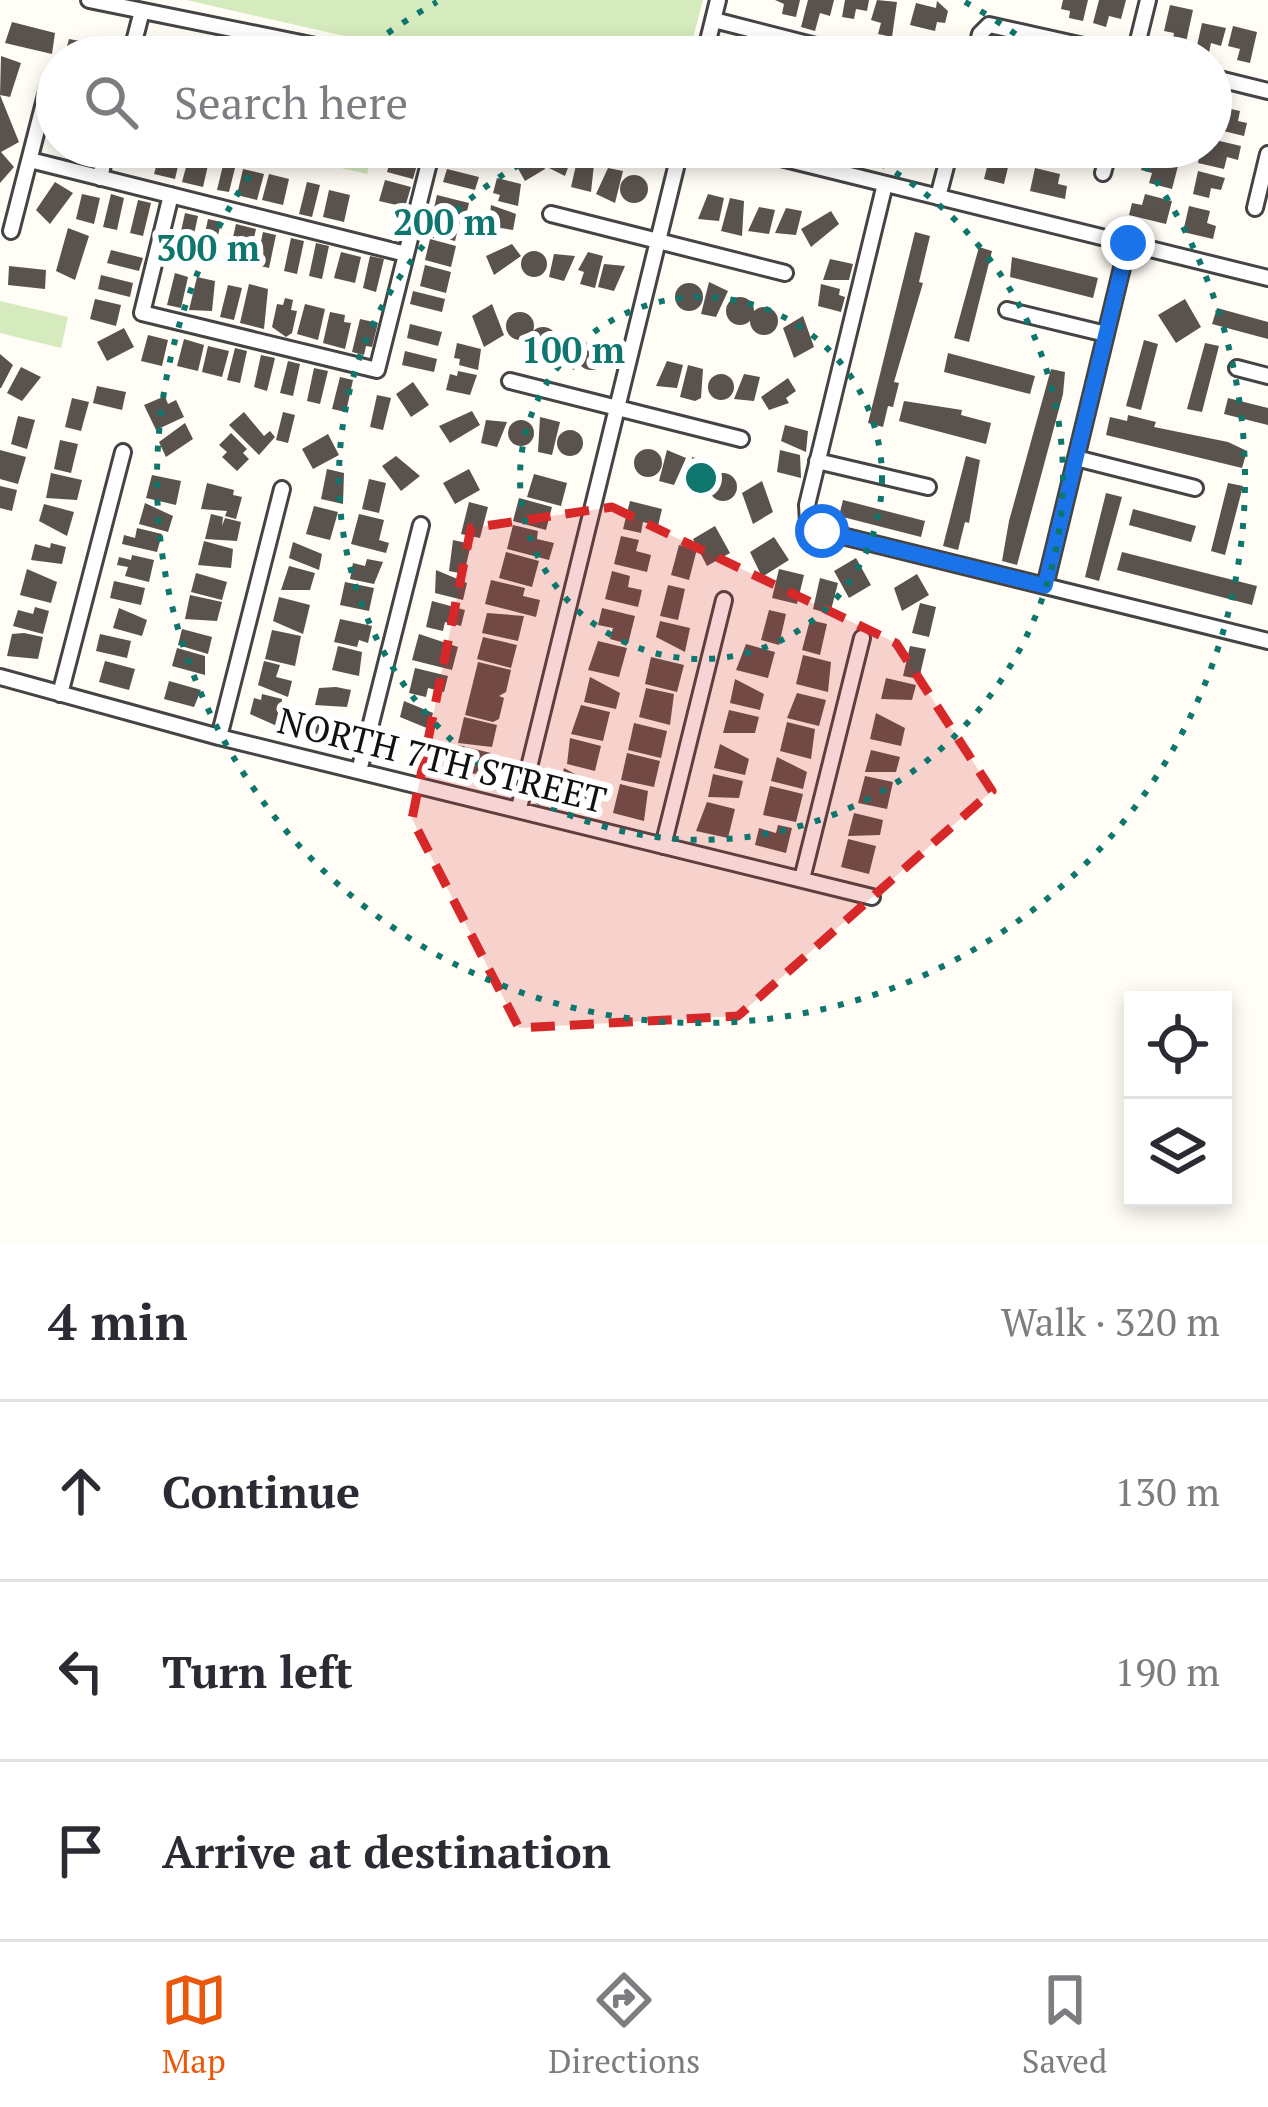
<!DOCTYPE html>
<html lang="en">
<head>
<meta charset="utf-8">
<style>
	:root { --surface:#fff; --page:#f7f7f7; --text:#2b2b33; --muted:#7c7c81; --line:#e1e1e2; --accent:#ea580c }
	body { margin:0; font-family:"PT Serif",serif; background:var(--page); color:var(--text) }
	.controls { position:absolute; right:36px; bottom:36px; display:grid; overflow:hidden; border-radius:0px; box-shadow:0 6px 18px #0003 }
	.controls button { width:108px; height:108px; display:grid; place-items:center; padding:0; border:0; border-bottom:3px solid var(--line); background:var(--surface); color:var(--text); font:60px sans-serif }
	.stop { position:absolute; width:36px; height:36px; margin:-27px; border:9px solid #1a73e8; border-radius:50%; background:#fff }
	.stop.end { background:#1a73e8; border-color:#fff; box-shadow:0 3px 12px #0008 }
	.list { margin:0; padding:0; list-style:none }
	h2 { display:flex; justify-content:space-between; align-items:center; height:156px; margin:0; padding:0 48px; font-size:51px }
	h2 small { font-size:39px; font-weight:400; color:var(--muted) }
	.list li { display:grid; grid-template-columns:78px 1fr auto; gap:36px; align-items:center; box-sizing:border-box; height:180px; padding:0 48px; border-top:3px solid var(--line) }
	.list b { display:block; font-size:45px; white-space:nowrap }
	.list em { font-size:39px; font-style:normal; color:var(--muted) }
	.icon { flex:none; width:66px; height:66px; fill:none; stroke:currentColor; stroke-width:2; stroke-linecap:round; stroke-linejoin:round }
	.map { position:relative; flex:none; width:1268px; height:1243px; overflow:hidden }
	.search { position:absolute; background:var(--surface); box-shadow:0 6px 18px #0003; left:36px; right:36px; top:36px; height:132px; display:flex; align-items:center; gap:30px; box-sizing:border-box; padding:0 42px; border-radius:66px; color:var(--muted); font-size:45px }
	.sheet { height:696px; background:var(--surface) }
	nav { display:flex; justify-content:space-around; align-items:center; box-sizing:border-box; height:168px; border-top:3px solid var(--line); background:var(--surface); font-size:33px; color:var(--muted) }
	nav a { display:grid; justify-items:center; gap:6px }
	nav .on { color:var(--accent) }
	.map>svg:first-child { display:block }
	.green { fill:#d5ebbd }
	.building { fill:#5a524d }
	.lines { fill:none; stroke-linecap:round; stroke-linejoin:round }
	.minor-casing { stroke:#444; stroke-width:20 }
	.minor { stroke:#fff; stroke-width:14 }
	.route { stroke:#1a73e8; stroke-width:15 }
	.marked { fill:#d62828; fill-opacity:0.2; stroke:#d62828; stroke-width:9; stroke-dasharray:24 15; stroke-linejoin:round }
	.ring { fill:none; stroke:#0f766e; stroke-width:6; stroke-dasharray:6 12 }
	.labels { text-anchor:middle; stroke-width:12; stroke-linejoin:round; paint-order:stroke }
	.street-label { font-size:36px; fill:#111; stroke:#fff }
	.centre { fill:#0f766e; stroke:#fff; stroke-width:6 }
	.ring-label { font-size:36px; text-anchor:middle; font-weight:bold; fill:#0f766e; stroke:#fff; stroke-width:12; stroke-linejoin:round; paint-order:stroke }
</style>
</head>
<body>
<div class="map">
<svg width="1268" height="1243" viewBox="0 0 1268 1243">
	<rect width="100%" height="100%" fill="#fffdf5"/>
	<path class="green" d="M186,0H703L688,57H437Z
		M250,147H374L367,174Z
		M0,301L68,317L61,348L0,333Z"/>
	<path class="building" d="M775,0H800L796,17L782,14L784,4Z
		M808,0H834L830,16L820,13L815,31L801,27Z
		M845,0H869L867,11L856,9L854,19L842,17Z
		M877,0L897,2L892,37L878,34L881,23L871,20Z
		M1063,0H1088L1083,21L1069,18L1070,11L1061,9Z
		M1099,0H1126L1121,19L1109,16L1106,27L1093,23Z
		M937,1L948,11L945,23L937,22L935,31L910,25L916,3L936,8Z
		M1170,5L1193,10L1185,47L1172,44L1174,33L1164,31Z
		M12,22L55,33L52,54L5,43Z
		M1202,23L1226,28L1221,46L1211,43L1209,53L1196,50Z
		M1233,26L1257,32L1250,63L1237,60L1240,49L1228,46Z
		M923,36L940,41L937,50L947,57H917Z
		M69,39L114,47L113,57H64Z
		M157,39L183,46L180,57H153Z
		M1,56L21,63L10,97L0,95Z
		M0,95L19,142L1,152L14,167L0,183Z
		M1213,105L1240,111L1238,121L1247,123L1244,136L1211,128Z
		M1211,139L1241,146L1238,160L1227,157L1224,169L1198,163L1201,147H1211Z
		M450,147H477L474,160L448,153Z
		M518,147H538L545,169L525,181L516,165L520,163L513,150Z
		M553,147L575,148L565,176L549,168Z
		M895,147H925L923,154L914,152L912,162L892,157Z
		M1042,147H1076L1074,154L1064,151L1062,162L1040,156Z
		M161,148L181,153L175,179L154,174Z
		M393,151L419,158L413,179L387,172Z
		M980,151L1010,159L1004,184L984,179L987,167L976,164Z
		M579,152L595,155L591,192L571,187Z
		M189,156L209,161L203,187L182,182Z
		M225,157L237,160L229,192L217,190Z
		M1145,157L1178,166L1172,189L1149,183L1152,173L1141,170Z
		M608,168L623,171L615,203L596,194Z
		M1035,168L1060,174L1058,184L1067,186L1065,199L1030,191Z
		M243,169L264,174L257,200L237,195Z
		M447,169L479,177L475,190L443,182Z
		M1198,171L1225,178L1221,190L1211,188L1209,198L1193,194Z
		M269,174L289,179L283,205L262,200Z
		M620 189a14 14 0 1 1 28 0a14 14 0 1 1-28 0Z
		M497,178L521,184L518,206L498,201L500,195L493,193Z
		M385,180L411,187L405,207L379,201Z
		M55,182L73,193L50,224L36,210Z
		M307,182L320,185L312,217L299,214Z
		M329,190L350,195L344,222L323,217Z
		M82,194L100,198L94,224L76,219Z
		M111,194L124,198L117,230L103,227Z
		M708,194L724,198L719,221L698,219Z
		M1145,194L1172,201L1166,224L1129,215L1132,203L1142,205Z
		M437,195L469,203L466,216L434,208Z
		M730,198L744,201L742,236L721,231Z
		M138,200L151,203L143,236L130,233Z
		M491,205L516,214L513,230L489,226Z
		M1189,206L1210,211L1207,223L1216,226L1213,239L1183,232Z
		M759,207L775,210L769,234L748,231Z
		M786,208L802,211L796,235L775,233Z
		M831,211L839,224L811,247L801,229Z
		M185,213L198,216L191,248L178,245Z
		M434,214L460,221L455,241L429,234Z
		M208,219L221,222L214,255L201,252Z
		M236,224L256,229L250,255L230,250Z
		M68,228L89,236L75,280L56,271Z
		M263,232L276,235L269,268L256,265Z
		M915,232L930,236L919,282L923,283L894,382L899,383L893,407L888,406L883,427L868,423Z
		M291,238L304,241L297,274L284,271Z
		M430,239L456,246L451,267L425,260Z
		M316,243L329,246L322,279L309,276Z
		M512,244L521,256L494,275L486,256Z
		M979,247L992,251L969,342L954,338Z
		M111,250L143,258L139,271L107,263Z
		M521 264a13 13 0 1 1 26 0a13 13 0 1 1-26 0Z
		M341,252L361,257L355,283L334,278Z
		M588,252L603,256L595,288L580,284L584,272L578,270Z
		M554,254L575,256L564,281L549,277Z
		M370,256L384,259L376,292L363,288Z
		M1012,257L1098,278L1093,298L1010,277Z
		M830,259L853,264L849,280H823Z
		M604,264L625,266L614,291L598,287Z
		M425,265L451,272L446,293L420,286Z
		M9,266L46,270L45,289L8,285Z
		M175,273L188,277L181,308L167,305Z
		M101,275L133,283L130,297L98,289Z
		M197,277L215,281L212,311L189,310Z
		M709,282L728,291L716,317L701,314Z
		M675 297a14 14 0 1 1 28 0a14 14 0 1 1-28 0Z
		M249,284L268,289L264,329L240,323Z
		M821,284L840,289L839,295L845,297L841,312L818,306Z
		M228,285L242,288L234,320L220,317Z
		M413,291L445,299L442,312L410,304Z
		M726 311a14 14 0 1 1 28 0a14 14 0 1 1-28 0Z
		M285,298L293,300L291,310L297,311L292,333L286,337L272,327L277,304L283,305Z
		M95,299L121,305L116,326L90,319Z
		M1185,299L1201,327L1176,343L1158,315Z
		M305,304L325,309L318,340L297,334Z
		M492,304L504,335L484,347L472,316Z
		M750 321a14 14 0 1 1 28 0a14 14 0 1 1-28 0Z
		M1217,308L1268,322V339L1212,324Z
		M330,312L345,315L344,322L351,323L345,349L323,343Z
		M506 326a14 14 0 1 1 28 0a14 14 0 1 1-28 0Z
		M803,316L814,347L794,358L783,328Z
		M360,319L378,323L372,347L366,346L364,355L352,352Z
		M410,324L442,332L438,346L407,338Z
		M529 341a14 14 0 1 1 28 0a14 14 0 1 1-28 0Z
		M124,328L134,347L107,361L97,342Z
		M566,334L581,338L574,370L555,361Z
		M148,335L168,340L162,366L141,361Z
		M184,339L204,345L198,371L177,366Z
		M1144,340L1158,344L1141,410L1126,406Z
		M577 356a14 14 0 1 1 28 0a14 14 0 1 1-28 0Z
		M457,343L481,349L478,370L459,365L460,359L454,358Z
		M1205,343L1219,346L1202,412L1187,409Z
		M208,346L229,351L222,377L202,372Z
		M235,348L247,351L240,383L227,380Z
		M405,351L437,359L434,372L402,365Z
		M948,353L1035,376L1030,394L944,372Z
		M0,354L13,365L1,388H0Z
		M261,355L275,358L267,391L254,387Z
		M288,361L300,364L293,396L280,393Z
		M667,361L683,365L677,388L656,386Z
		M688,365L703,369L701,398L695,401L680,397Z
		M21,367L41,377L22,401L7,393Z
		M314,368L328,371L320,404L307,401Z
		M1051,369L1065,372L1063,394L1017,565L1002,561L1009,521Z
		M458,371L477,375L470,395L446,390L450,374L457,376Z
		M744,374L760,377L754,401L734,399Z
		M708 387a13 13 0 1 1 26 0a13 13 0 1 1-26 0Z
		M340,377L353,380L346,412L332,409Z
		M788,378L796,391L786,398L789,403L769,410L761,397Z
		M413,382L429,405L411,417L396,394Z
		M97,386L126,392L122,410L93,403Z
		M377,395L391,398L383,430L370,427Z
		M165,396L168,404L176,400L184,417L156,430L144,405Z
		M72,398L89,402L81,431L65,427Z
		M1228,398L1268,408V425L1224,414Z
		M904,401L962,410L961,415L991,423L986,444L899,421Z
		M472,411L480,425L450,443L439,426Z
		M244,412L264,436L270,431L275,437L259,455L229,425Z
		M283,412L295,415L288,443L276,440Z
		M1128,415L1156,422L1154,427L1228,442L1247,451L1242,468L1106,435L1110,417L1127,421Z
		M18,416L35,420L27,449L11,444Z
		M540,417L560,422L552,455L538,452Z
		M486,420L507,422L497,447L481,443Z
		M508 433a13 13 0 1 1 26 0a13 13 0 1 1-26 0Z
		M185,423L193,439L166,457L159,442Z
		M785,425L808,431L806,452L781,441Z
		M557 443a13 13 0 1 1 26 0a13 13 0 1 1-26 0Z
		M231,433L247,449L243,453L249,459L237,471L222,457L227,452L219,445Z
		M328,434L339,455L313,469L302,449Z
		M60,440L78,444L71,473L54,469Z
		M634 463a14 14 0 1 1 28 0a14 14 0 1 1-28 0Z
		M0,450L26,457L18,484L0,479Z
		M667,450L686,458L674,485L659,481Z
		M780,450L800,455L801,478L777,472Z
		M396,456L420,476L401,491L382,466Z
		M966,456L980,460L969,523L965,522L958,550L943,546Z
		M692,457L712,462L704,497L689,494Z
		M327,469L344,473L343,504L321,499Z
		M469,469L480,490L455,504L443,483Z
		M51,473L82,480L77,500L46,498Z
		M709 487a14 14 0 1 1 28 0a14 14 0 1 1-28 0Z
		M534,474L567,483L561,506L527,497Z
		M152,475L181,481L176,505L146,498Z
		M369,479L386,483L379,513L362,509Z
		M762,481L773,512L753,524L742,493Z
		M207,483L234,490L233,495L242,497L236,519L225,516L227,511L201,509Z
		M1228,483L1243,486L1225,555L1211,551Z
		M0,486L17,490L12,511L0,508Z
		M1106,493L1122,497L1099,581L1085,577Z
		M519,498L552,507L546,530L513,521Z
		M843,500L925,521L921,537L839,516Z
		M630,501L662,509L658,526L643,522L641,533L623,529Z
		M469,502L488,507L480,538L461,534Z
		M145,503L173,516L168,532L139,524Z
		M44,504L74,512L67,536L39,521Z
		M314,506L338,512L330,540L306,534Z
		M1133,509L1196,526L1191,542L1129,525Z
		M211,514L223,517L222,526L225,518L241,522L237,541L205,539Z
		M359,514L384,520L379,540L389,543L386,553L351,544Z
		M513,525L538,531L537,539L554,543L549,560L507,549Z
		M715,526L730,553L707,566L693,539Z
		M137,528L162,534L157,552L122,544L124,535L135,538Z
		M621,536L639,540L636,551L651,555L647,572L614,564Z
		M774,537L789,560L762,577L750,552Z
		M453,540L471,544L464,574L449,571Z
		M204,541L233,549L231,568L198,565Z
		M293,542L322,554L319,570L289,558Z
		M51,543L66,547L62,564L31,560L35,544L50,548Z
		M679,545L697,549L689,580L671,575Z
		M506,552L539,561L532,587L499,578Z
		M1122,552L1257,586L1252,605L1117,570Z
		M132,555L154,560L149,582L125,576L128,567L117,565L119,557L131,560Z
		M856,558L871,585L849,598L834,571Z
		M367,559L383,562L374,584L350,579L353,563L365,566Z
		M289,566L315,573L310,590H281Z
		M27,569L57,582L51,603L20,595Z
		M779,569L804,575L797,604L772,598Z
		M436,570L467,583L463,600L435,593Z
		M612,571L630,576L628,587L642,590L638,607L605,599Z
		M196,573L227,582L222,600L191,592Z
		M917,574L929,595L902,611L894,588Z
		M820,578L838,583L830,614L813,609Z
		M491,580L525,588L523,596L540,600L536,617L485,604Z
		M114,581L145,588L141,605L110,598Z
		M345,582L374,588L369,611L340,605Z
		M668,585L685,589L678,620L660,616Z
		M190,595L222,602L217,621L185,619Z
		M279,597L310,605L303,634L273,621Z
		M432,601L465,610L461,626L445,622L443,631L426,627Z
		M920,603L936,607L929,637L912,633Z
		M35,607L49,611L43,634L13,626L18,610L33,614Z
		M119,608L147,620L142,636L113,628Z
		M602,608L635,616L628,644L610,639L613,628L598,625Z
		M769,610L786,614L779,645L761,640Z
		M487,613L524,616L518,641L482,633Z
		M340,619L372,626L368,643L359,640L357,647L334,642Z
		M810,620L827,624L820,655L802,650Z
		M660,621L690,628L685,652L656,637Z
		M182,629L212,637L208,654L178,645Z
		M272,630L301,636L295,666L265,659Z
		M24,633L43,637L38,659L7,656L12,634Z
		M100,634L131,641L127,658L96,651Z
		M419,634L458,647L452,670L412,660Z
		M483,637L517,645L511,668L477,659Z
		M598,641L627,648L619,677L588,670Z
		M746,644L775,652L768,678L736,670Z
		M338,646L362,652L359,676L332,670Z
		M910,646L926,649L919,679L903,676Z
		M177,648L205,656V675L172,666Z
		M803,655L831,662L828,692L796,684Z
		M651,657L684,665L677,692L645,684Z
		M105,661L135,669L129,690L99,682Z
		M264,661L280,665L276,677L292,681L288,697L258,685Z
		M478,662L511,670L506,692L499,696L504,698L499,719L493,722L465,715Z
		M415,668L448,676L444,692L428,688L426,697L409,693Z
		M590,677L620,693L616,709L584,702Z
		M886,678L916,685L912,700L881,699Z
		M735,679L764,694L760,710L730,703Z
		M169,681L201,690L194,707L164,699Z
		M336,687L351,690L347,707L315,705L319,688Z
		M646,688L674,694L670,725L639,717Z
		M797,693L826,700L819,726L787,718Z
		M262,694L282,699L279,727L250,714L254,698L261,700Z
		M404,701L433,713L429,729L400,717Z
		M581,705L610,712L603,741L571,734Z
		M729,710L759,717L755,733H723Z
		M876,713L905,728L901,746L870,739Z
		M310,716L342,724L335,740L305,733Z
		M464,717L497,725L492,747L458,743Z
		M787,722L815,729L811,759L780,751Z
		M634,723L667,731L661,758L628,750Z
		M570,738L601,746L595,771L567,764Z
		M720,744L749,759L745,775L714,768Z
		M458,745L491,753L486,775L452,771Z
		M871,750L900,757L896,772H865Z
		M627,753L660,761L654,787L621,780Z
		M777,757L807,772L803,789L771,781Z
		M564,768L593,784L589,800L558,793Z
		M713,774L743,781L739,798L708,797Z
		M865,776L893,782L887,809L858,803Z
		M620,784L648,791L644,821L613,813Z
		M770,786L803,794L796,822L763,815Z
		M707,802L735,809L728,838L696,831Z
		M854,813L883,820L880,835L848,836Z
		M778,825L792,828L786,853L755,845L759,828L776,833Z
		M848,839L876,846L869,874L841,867Z"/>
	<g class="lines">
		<g class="minor-casing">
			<path id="minor" d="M89,0L370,57
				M714,20L851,55
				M130,57L142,11
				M704,57L718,0
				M974,57L980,34L989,25L1133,57
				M1134,57L1148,0
				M1211,77L1268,91
				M736,147L1268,278
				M30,160L406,254
				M1103,173L1110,147
				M100,178L107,147
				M885,184L807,505L808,523L822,531L1268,641
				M171,195L142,313L377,370L433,147
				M938,197L951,147
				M1255,208L1268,154
				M551,214L785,273
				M11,231L48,87
				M1007,310L1106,334
				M1237,368L1268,376
				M510,381L741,439
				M1076,458L1195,488
				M817,461L928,487
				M1045,586L1128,243
				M0,677L219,737L872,897
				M60,694L123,452
				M219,737L282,489
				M359,771L421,525
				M519,808L681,147
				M663,846L724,600
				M802,879L862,638"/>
		</g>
		<use href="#minor" class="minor"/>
	</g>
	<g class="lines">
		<path class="route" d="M822,531L1045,586L1128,243"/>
	</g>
	<path class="marked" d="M612,507L896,643L992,791L738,1016L519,1028L412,819L471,528Z"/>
	<g class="ring">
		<circle cx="701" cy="478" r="181"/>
		<path d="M848 147A362 362 0 1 1 554 147"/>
		<path d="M359 55A544 544 0 0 1 437 2M965 2A544 544 0 0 1 1043 55M1135 151A544 544 0 1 1 267 151"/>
	</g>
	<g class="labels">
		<g class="street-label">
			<text transform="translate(442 760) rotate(14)" y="13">NORTH 7TH STREET</text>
		</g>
	</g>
	<circle cx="701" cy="478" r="18" class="centre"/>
	<g class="ring-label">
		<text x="445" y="235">200 m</text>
		<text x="208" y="261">300 m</text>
		<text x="573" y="363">100 m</text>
	</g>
</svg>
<div class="controls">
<button><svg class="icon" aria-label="locate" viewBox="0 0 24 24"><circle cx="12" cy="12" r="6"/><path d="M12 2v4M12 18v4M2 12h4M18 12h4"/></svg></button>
<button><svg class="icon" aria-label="layers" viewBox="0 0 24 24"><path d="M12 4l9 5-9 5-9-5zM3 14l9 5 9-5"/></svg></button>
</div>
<div class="stop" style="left:822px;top:531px"></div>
<div class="stop end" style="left:1128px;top:243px"></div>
<div class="search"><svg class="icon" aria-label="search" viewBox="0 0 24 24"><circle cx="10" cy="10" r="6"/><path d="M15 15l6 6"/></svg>Search here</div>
</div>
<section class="sheet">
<h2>4 min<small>Walk · 320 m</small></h2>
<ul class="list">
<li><svg class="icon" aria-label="ahead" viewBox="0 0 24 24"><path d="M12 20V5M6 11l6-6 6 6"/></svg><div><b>Continue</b></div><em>130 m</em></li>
<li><svg class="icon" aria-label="left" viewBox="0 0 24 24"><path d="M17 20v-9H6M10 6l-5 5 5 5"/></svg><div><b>Turn left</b></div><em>190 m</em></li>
<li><svg class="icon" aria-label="arrive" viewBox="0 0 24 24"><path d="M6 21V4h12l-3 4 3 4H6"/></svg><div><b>Arrive at destination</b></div></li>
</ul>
</section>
<nav>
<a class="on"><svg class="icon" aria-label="map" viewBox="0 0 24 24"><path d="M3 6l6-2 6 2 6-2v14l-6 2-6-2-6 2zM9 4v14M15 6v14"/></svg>Map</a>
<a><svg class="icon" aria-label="directions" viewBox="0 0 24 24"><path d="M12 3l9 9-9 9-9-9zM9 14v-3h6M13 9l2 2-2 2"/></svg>Directions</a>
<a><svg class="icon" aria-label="saved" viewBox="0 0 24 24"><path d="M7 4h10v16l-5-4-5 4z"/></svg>Saved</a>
</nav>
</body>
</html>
